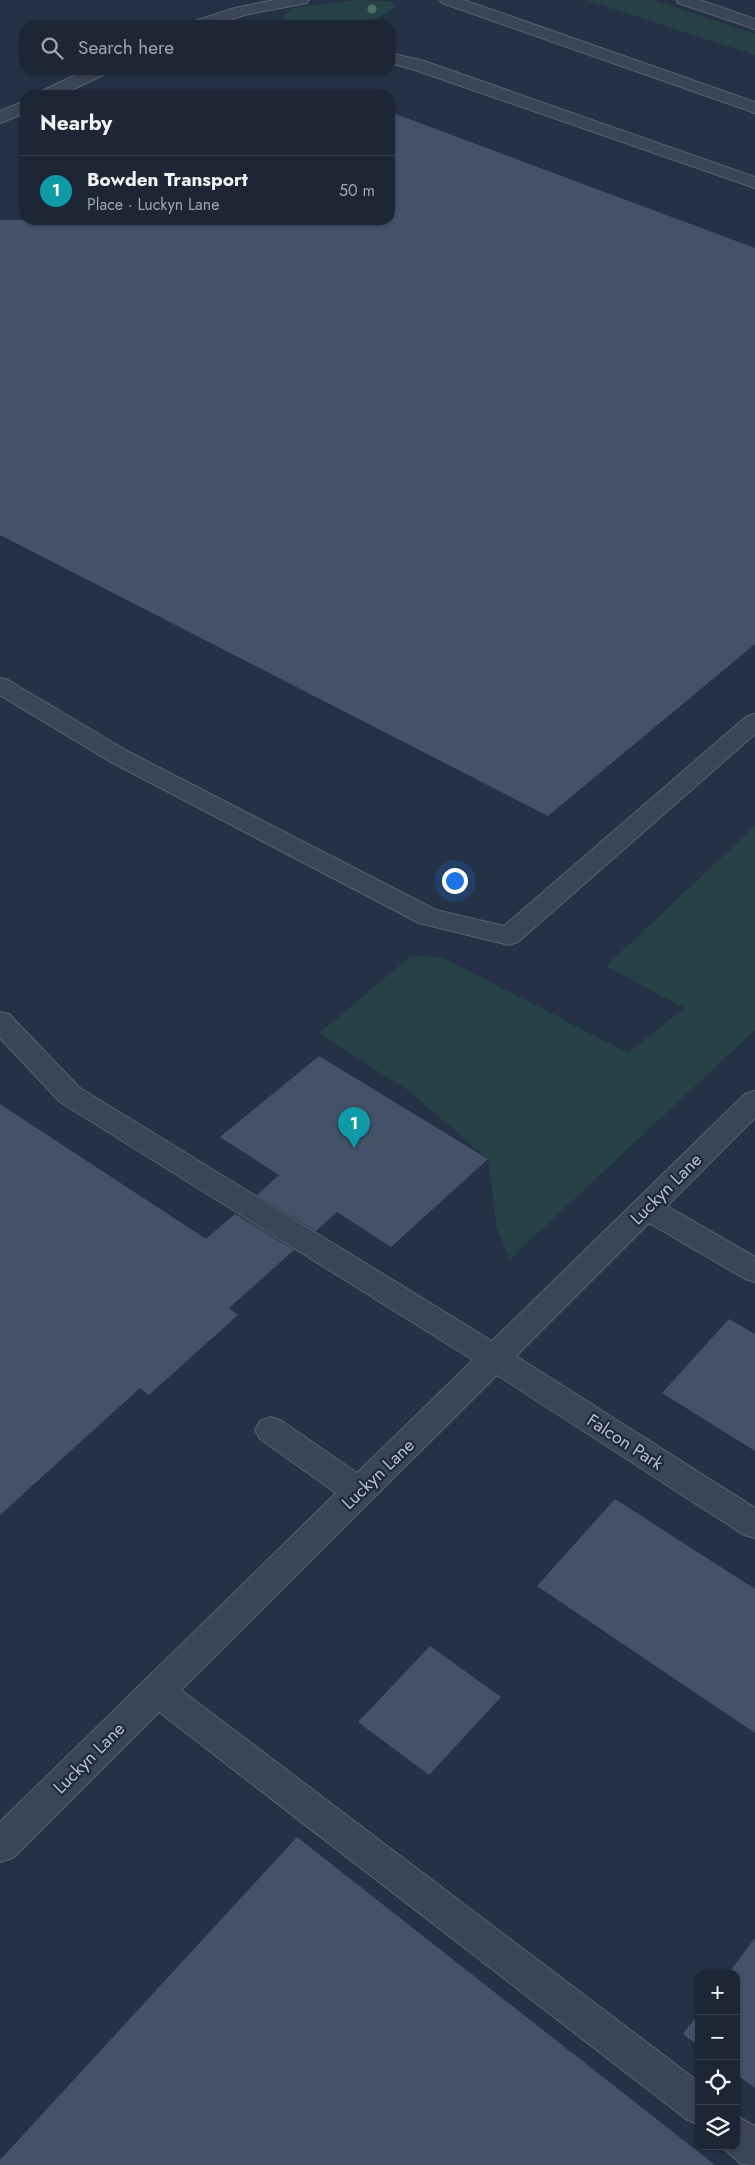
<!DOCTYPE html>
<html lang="en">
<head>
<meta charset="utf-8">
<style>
	:root { --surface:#1c2634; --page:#293240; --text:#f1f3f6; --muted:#a0a5ac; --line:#3a434f; --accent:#8bbbb9 }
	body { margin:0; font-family:Jost,sans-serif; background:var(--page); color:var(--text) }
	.controls { position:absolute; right:15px; bottom:15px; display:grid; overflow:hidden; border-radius:10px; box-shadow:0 1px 4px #0004 }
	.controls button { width:45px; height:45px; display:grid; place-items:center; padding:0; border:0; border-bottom:1px solid var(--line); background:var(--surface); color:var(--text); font:25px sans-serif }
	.you { position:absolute; left:454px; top:880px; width:18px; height:18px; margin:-12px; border:4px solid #fff; border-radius:50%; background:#1a73e8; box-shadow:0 0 0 8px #1a73e833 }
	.badge { display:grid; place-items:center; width:32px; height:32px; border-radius:50%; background:var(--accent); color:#fff; font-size:16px; font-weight:700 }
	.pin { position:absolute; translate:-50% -41px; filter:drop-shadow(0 1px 2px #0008) }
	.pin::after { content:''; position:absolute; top:26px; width:18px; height:15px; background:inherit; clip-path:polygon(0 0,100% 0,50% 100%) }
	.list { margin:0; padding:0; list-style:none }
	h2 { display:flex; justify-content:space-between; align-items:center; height:65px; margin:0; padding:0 20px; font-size:21px }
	h2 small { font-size:16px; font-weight:400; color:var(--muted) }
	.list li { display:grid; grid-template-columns:32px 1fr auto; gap:15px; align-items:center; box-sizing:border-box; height:70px; padding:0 20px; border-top:1px solid var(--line) }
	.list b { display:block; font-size:19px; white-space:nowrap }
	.list p { margin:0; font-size:16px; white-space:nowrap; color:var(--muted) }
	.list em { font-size:16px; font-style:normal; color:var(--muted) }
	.icon { flex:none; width:28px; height:28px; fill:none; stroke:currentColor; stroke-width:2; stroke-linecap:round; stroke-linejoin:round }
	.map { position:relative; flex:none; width:755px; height:2165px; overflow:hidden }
	.search { position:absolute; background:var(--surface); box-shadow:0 1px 4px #0004; left:20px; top:20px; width:375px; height:55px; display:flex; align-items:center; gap:12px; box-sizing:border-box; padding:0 18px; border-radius:15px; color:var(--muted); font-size:19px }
	.panel { position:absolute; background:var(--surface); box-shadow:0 1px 4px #0004; left:20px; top:90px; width:375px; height:135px; border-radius:15px }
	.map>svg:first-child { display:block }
	.green { fill:#274247 }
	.building { fill:#445269 }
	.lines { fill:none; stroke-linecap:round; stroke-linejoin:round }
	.minor-casing { stroke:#586272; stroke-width:2 }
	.minor { fill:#3a4555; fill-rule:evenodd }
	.tree { fill:#4d6f63 }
	.labels { text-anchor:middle; stroke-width:4.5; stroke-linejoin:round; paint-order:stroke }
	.street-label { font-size:18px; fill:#b8c0ce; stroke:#1e293b }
</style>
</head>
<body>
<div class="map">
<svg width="755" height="2165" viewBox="0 0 755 2165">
	<rect width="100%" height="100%" fill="#253246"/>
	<path class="green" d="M357,0L392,2L395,7C365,32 326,25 290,25L284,19V14L293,8Z
		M586,0H654L755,34V55Z
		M755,826V1030L510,1259L497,1228L488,1159L409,1091L319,1033L411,956L442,957L628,1053L684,1008L606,966Z"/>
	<path class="building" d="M390,112L755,248V644L548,816L0,535V220H390Z
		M319,1056L488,1159L391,1247L337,1212L316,1231L257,1195L279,1175L220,1137Z
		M0,1104L206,1239L235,1214L294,1250L229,1308L238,1315L149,1395L140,1388L0,1515Z
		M729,1319L755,1334V1451L662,1393Z
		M615,1499L755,1589V1733L537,1586Z
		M430,1646L501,1697L429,1775L358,1722Z
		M297,1837L715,2165H0V2160Z
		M755,1938V2088L736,2074V1974H728Z
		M699,2013V2046L683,2034Z"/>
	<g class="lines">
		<g class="minor-casing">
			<path id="minor" d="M274,0H309L307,3L244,15L215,25H190L192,22L235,8Z
				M440,0H464L755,102V113L442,3Z
				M676,0H700L755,19V29L678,3Z
				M390,53L424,61L755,177V188L412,69L390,63Z
				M86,70H107L105,74L61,95H39L42,91Z
				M25,101V113L0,123V111Z
				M0,678L8,680L127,751L436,910L504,926L747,716L755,714V734L518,942L509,945L419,923L109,761L0,695Z
				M0,1012L9,1014L80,1088L492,1341L745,1094L755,1091V1118L667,1206L755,1257V1282L745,1279L649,1223L516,1356L755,1508V1538L744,1535L497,1375L181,1690L699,2082V2125L686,2119L159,1712L13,1858L0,1862V1822L336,1493L260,1439L255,1430L260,1421L271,1417L282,1421L357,1473L473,1360L60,1102L0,1038Z
				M736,2116L755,2126V2165L741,2164L721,2146H736Z"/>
		</g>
		<use href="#minor" class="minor"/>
	</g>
	<circle class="tree" cx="372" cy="9" r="4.5"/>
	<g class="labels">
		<g class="street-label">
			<text transform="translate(666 1189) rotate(-45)" y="6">Luckyn Lane</text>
			<text transform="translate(625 1442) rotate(33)" y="6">Falcon Park</text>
			<text transform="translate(378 1474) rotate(-44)" y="6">Luckyn Lane</text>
			<text transform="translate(89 1758) rotate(-45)" y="6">Luckyn Lane</text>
		</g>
	</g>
</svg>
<div class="controls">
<button>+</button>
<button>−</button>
<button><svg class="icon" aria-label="locate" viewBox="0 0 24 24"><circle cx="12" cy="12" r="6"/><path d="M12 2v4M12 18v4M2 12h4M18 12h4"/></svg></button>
<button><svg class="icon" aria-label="layers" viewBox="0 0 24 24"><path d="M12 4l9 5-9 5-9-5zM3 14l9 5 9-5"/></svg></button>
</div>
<div class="you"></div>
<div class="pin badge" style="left:354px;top:1148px;background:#0f9aa8">1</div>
<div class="search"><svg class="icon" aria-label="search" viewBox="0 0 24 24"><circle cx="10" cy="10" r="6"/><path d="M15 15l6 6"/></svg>Search here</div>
<section class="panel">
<h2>Nearby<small></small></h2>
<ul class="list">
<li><span class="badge" style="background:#0f9aa8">1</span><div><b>Bowden Transport</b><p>Place · Luckyn Lane</p></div><em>50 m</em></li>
</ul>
</section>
</div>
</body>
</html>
